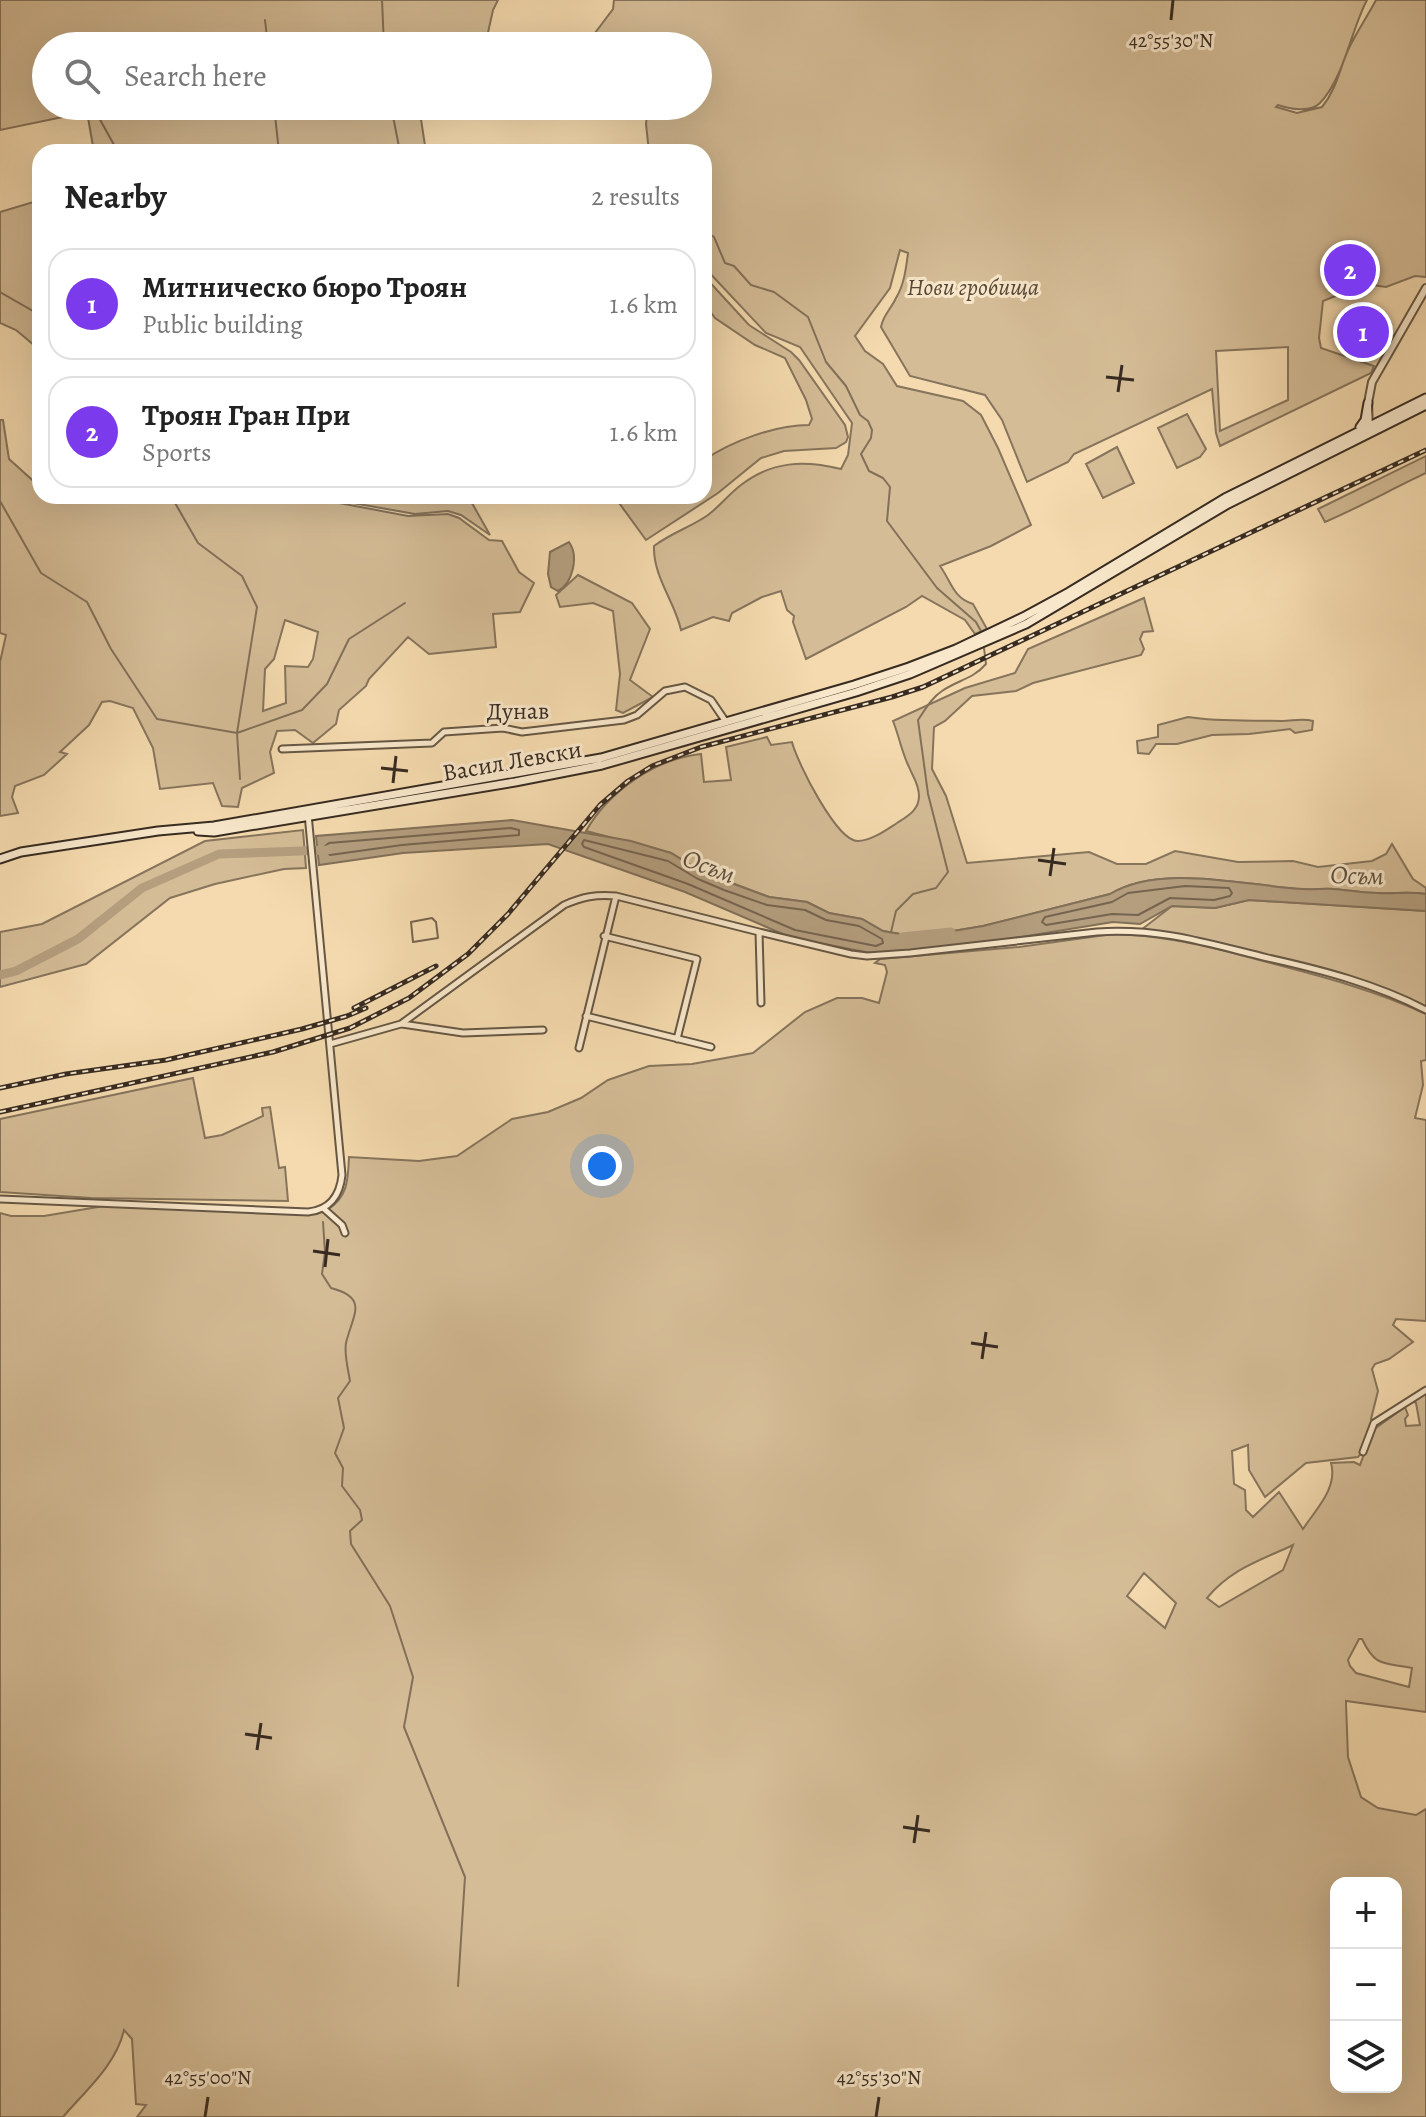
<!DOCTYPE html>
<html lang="en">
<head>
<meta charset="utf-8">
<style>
	:root { --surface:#fff; --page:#f6f6f6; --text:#222; --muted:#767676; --line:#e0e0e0; --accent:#7c3aed }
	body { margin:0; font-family:Alegreya,serif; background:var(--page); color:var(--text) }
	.controls { position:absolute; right:24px; bottom:24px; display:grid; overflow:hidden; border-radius:16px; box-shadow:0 8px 32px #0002 }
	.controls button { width:72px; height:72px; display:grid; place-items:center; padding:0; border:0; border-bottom:2px solid var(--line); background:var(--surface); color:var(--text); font:40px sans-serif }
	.you { position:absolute; left:602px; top:1166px; width:28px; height:28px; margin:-20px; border:6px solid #fff; border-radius:50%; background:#1a73e8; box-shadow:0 0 0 12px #1a73e833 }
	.badge { display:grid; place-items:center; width:52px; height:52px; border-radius:50%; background:var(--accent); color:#fff; font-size:26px; font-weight:700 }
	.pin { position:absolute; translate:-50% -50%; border:4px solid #fff; box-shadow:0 2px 8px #0006 }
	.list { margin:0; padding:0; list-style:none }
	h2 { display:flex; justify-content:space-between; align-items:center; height:104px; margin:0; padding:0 32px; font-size:34px }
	h2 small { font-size:26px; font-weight:400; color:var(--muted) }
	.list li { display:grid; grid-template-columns:52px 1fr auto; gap:24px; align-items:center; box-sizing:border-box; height:112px; margin:0 16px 16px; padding:0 16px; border:2px solid var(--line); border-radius:24px }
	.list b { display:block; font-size:30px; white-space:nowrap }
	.list p { margin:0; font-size:26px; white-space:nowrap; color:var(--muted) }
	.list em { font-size:26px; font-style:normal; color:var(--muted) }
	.icon { flex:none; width:44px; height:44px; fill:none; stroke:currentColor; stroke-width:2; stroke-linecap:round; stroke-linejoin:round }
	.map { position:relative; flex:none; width:1426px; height:2117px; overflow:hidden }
	.search { position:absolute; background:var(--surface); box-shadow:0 8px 32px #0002; left:32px; top:32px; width:680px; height:88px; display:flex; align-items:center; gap:20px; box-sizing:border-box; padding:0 28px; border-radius:44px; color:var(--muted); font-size:30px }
	.panel { position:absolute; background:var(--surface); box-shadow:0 8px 32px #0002; left:32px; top:144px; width:680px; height:360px; border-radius:24px }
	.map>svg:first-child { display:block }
	.green { fill:#d4bc96; stroke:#86745c; stroke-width:2; fill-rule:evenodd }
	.water { fill:#b49e7e; stroke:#827059; stroke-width:2 }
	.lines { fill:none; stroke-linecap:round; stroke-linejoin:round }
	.shore { stroke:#766450; stroke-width:2 }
	.stream { stroke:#827059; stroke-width:2 }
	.river { stroke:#b49e7e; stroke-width:9 }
	.minor-casing { stroke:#665744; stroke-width:9 }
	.tertiary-casing { stroke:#665744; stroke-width:10 }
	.secondary-casing { stroke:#372b21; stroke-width:11 }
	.minor { stroke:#f8e7ca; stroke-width:5 }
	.tertiary { stroke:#f8e7ca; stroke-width:6 }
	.secondary { stroke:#f8e7ca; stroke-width:7 }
	.rail-casing { stroke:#372b21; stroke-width:5 }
	.rail { stroke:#f8e7ca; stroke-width:2; stroke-dasharray:6; stroke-linecap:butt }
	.ticks { fill:none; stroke:#372b21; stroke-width:3 }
	.labels { text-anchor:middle; stroke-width:6; stroke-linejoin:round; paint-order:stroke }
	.park-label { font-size:24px; font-style:italic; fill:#564838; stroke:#f8e7ca }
	.street-label { font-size:24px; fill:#372b21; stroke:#f8e7ca }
	.water-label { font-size:26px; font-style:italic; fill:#5c4e3d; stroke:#f8e7ca }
	.ticks-label { font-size:20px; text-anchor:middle; fill:#372b21; stroke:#f8e7ca; stroke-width:6; stroke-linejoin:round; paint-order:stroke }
</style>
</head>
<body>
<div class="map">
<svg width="1426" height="2117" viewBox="0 0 1426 2117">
	<rect width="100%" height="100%" fill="#f4daae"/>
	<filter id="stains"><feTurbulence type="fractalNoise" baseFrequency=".0025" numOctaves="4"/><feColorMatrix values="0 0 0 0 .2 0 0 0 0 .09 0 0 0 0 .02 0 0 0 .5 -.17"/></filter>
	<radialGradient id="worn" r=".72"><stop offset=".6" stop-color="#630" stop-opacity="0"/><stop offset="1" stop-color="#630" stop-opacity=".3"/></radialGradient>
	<path class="green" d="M0,0H498L493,10L485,46H461L455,35L420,41L417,46H46V106H419L426,152H94L87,112L0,130Z
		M614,0H1367C1351,30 1344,78 1320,103C1310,113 1290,109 1278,105L1276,107L1297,113L1322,107C1336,90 1339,71 1348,50C1356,33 1367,17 1376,0H1426V277L1415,276L1386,287L1365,284L1323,301L1319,338L1321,348L1374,366L1371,373L1220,446L1216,433L1212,389L1074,454L1068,462L1027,482L1002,420L985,395L910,376L881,327C883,315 891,309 896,298C904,285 906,269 908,253L900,250L890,288L855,336L865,351L883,364L897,386L963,401L981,415L998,448L1031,525L991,546L940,566C951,581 953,598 973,604L987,629L975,634L965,620L922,596L906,607L806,659L793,622L794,616L787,610L781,591L762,597L732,613L729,621L713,617L681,630C675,602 653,577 654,546C671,533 691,527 708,515C720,506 729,494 741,485C772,461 804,460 841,469L848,455L852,423L800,347L766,333L704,267V152H649L646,124L648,106H698V46H604L595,33L613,9ZM1288,347V400L1220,431L1216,351Z
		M40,200V350L16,330L0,323V212Z
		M704,276L749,325L791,352L799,360L845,425L848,437L846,442L836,448L784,451L761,458L718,493L646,540L614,496H704V460C732,441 775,425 809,425L812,419L806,400L785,358L755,345L715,318L704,303Z
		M1187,414L1206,449L1200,457L1177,468L1158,428Z
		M0,420H3L9,459L40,487V496H302L408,516L448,514L459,518L489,540L502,541L519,572L534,583L520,612L493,614L496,647L429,654L408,637L369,679L366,686L339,710L336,724L313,743L295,730L277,731L270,752L274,773L242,788L238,807L222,806L213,783L160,789L153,748L133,708L110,701L102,702L89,725L60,752L67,754L44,775L15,786L12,797L18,813L0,816V662L6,635L0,633ZM285,620L318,632L313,659L308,667L285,666L286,703L263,711L265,669L274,659Z
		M1117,447L1134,483L1103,498L1086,464Z
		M1426,456V473C1392,489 1360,507 1325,522L1318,509Z
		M313,496H468L490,535L461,515L448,511L415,514Z
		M578,575L632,603L650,629L630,680L653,697L623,713L616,710L620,674L613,611L593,603L560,607L556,595Z
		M1144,598L1153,631L1143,632L1140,639L1144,649L1141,655L1033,683L1016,691L972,696L945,721L934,727L932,769L946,796L967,863L1089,852L1117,864H1146L1175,851L1238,862L1293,861L1318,867L1372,861L1386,854L1392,844L1413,879L1426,888V894C1409,891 1394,894 1377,893C1363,893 1348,890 1334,889C1324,888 1314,890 1303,889C1245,886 1162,863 1110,894L983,926L917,937L883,931L862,919L829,913L807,902L769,897L702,872L671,853L586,831C609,791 655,759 701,754L704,782L731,780L726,747L767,737L771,745L792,742C797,762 837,842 858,841C871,841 886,830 897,823C908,816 919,810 919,796C919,784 913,777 909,767C902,753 899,736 893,721L965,688L1015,673L1028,649Z
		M1188,717C1219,722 1250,720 1282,721C1293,721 1302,718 1313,721L1312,730L1295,733L1290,729L1249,734L1212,735L1177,744H1156L1149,754L1138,753L1137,741L1158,737V725Z
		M303,830L306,868L284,869L215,884L170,898L86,964L0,987V932L42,924L205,841Z
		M1249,900L1426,911V1009L1381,989L1179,934L1141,930L1172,906L1215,908Z
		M1113,934C1155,935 1193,943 1233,953C1299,971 1364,985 1426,1014V1060L1421,1061L1423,1085L1415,1118L1426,1120V1321L1396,1319L1393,1325L1413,1342L1389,1359L1375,1364L1372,1369L1378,1391L1371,1419L1374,1425L1366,1447L1358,1457L1306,1463L1265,1497L1249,1470L1248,1445L1232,1451L1234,1484L1245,1490L1246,1510L1253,1517L1279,1492L1303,1529C1316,1509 1338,1488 1331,1463L1354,1462L1360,1465L1373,1430L1405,1407L1408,1415L1405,1419L1406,1426L1420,1425L1416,1403L1414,1402L1416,1397L1426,1393V1712L1346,1701V1704L1348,1757L1361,1797L1378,1808L1416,1815L1426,1809V2117H137L146,2105L136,2104L132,2039L124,2030C116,2065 86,2090 63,2117H0V1213L11,1216H44L110,1205L201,1209L327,1210C348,1197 348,1180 349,1157L419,1161L457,1156L512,1119L548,1112L581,1098L608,1080L649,1066L692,1064L753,1053L805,1012L837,998H862L879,1003L887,972L885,965L875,963L880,959L1019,947ZM1293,1545L1283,1570L1219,1607L1207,1598C1231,1569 1259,1561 1293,1545ZM1144,1573L1176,1603L1165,1628L1127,1596ZM1359,1639H1362C1376,1668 1383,1662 1412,1668L1409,1687L1356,1673L1350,1666L1348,1660ZM1336,1883H1396V2087H1336Z
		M193,1078L205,1138L222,1135L263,1116L262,1108L270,1107L279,1168L285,1167L288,1201L91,1198L0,1192V1119Z"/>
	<path class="water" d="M569,542C579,556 573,583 558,591L551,587L548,574L550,552Z
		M512,820L631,841L671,853L702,872L769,897L807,902L829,913L862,919L883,931L917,937L983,926L1110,894C1162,863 1245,886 1303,889C1314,890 1324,888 1334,889C1348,890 1363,893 1377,893C1394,894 1409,891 1426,894V911L1249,900L1215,908L1172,906L1140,924L1113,922L977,944L876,954L792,938L685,892L548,844L403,853L319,865L316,836Z"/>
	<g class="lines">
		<path class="shore" d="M511,828L519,830V835L402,845L330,855L326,851L325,846L329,843Z
			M584,840L668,861L698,879L724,890L767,905L805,910L826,920L859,926L882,939L883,943L876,946L795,930L688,884L584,847L582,844Z
			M1185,886L1229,888L1232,893L1230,896L1214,900L1170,898L1138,915L1112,914L1046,925L1042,922L1045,917L1112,902L1128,893Z
			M432,918L436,922L438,938L413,942L411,922Z"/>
		<path class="stream" d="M382,0L384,46
			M265,20L268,46
			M274,106L279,152
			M391,106L400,152
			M98,116L118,152
			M704,230L714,237L725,263L734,266L751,285L774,292L808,317L826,362L846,386L860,415L868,421L872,430L871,438L861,454L869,471L883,478L890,487L887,521L937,588L976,622L982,633
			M0,292L40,315
			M171,496L198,543L242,576L257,607L237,733L302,710L327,684L349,639L405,603
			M0,501L41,573L87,602L111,649L157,719L237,733L240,779
			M891,932L896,911L913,894L936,888L948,872L928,794L918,720C925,710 931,698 942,691C958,680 973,679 986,664L984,648
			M323,1222L325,1252L322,1274L331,1288C369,1298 353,1314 346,1343C344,1354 348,1369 350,1381L338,1398L344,1428L335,1453L343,1468L342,1486L360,1510L362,1520L350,1531L351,1544L390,1606L413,1677L404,1727L465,1877L458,1986"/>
		<path class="river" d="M902,937L951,932
			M0,975L16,971L78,939L142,888L219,854L328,850"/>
		<g class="minor-casing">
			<path id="minor" d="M282,749L432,743L444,732L503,728L522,732L624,720L637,715L665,691L685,687L711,700L726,722
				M759,932L761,1003
				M604,936L697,959L677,1039
				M586,1016L711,1047
				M402,1024L463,1033L543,1030
				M330,1044L401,1024L564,905C582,897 596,894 616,896L759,932L851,954L867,956L910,953L1097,932C1162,928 1206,943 1268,958C1322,970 1376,984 1426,1010
				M579,1048L616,896
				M0,1199L308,1212C330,1210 340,1195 342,1175L308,814
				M323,1208L342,1225L345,1233
				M1363,1452L1374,1423L1426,1390"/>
		</g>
		<g class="tertiary-casing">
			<path id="tertiary" d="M1369,430L1368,403L1372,382L1426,288"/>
		</g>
		<g class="secondary-casing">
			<path id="secondary" d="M1360,427L1365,420L1368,403
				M198,831L214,832L515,782L602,765L856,692L910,674L1026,624L1228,504L1426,405
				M0,859L21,852L158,831L214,826L601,758L854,685L909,667L956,649L1023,617L1069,592L1225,498L1426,398"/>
		</g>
		<use href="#minor" class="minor"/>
		<use href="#tertiary" class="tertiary"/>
		<use href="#secondary" class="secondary"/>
		<g class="rail-casing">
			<path id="rail" d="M354,1008L436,966
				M0,1088L66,1074L166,1060L302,1029L347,1016L366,1008
				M0,1112L273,1052L350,1028L409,998L468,954L508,914L600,805L628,781L652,766L701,747L892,697L923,687L1426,450"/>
		</g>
		<use href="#rail" class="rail"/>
	</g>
	<path class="ticks" d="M1171,20L1173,0M1106,377L1134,380M1118,392L1122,365M381,768L408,771M393,783L396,756M1038,860L1066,864M1050,876L1054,848M313,1251L340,1255M325,1267L328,1239M971,1343L998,1347M982,1359L986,1332M245,1734L272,1738M257,1750L261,1723M903,1827L930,1831M914,1843L918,1815M205,2117L208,2097M876,2117L879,2097"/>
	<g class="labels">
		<g class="park-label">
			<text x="973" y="295">Нови гробища</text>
		</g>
		<g class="street-label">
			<text transform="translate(518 711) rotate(-1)" y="8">Дунав</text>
			<text transform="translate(512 761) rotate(-10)" y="8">Васил Левски</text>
		</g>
		<g class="water-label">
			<text transform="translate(709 866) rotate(21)" y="9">Осъм</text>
			<text transform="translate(1357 875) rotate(2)" y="9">Осъм</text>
		</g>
	</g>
	<g class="ticks-label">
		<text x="1171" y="47">42°55'30"N</text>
		<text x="208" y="2084">42°55'00"N</text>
		<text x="879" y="2084">42°55'30"N</text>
	</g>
	<rect width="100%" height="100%" filter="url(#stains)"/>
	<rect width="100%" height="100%" fill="url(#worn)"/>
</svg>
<div class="controls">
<button>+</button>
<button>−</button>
<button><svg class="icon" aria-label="layers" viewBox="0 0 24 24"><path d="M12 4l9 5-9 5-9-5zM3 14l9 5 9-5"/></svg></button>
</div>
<div class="you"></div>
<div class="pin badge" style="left:1363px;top:332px">1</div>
<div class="pin badge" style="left:1350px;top:270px">2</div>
<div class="search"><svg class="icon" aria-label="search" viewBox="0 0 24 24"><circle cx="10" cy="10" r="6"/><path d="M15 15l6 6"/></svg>Search here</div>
<section class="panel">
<h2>Nearby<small>2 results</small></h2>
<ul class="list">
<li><span class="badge">1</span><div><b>Митническо бюро Троян</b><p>Public building</p></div><em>1.6 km</em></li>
<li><span class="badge">2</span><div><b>Троян Гран При</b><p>Sports</p></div><em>1.6 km</em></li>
</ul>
</section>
</div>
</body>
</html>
